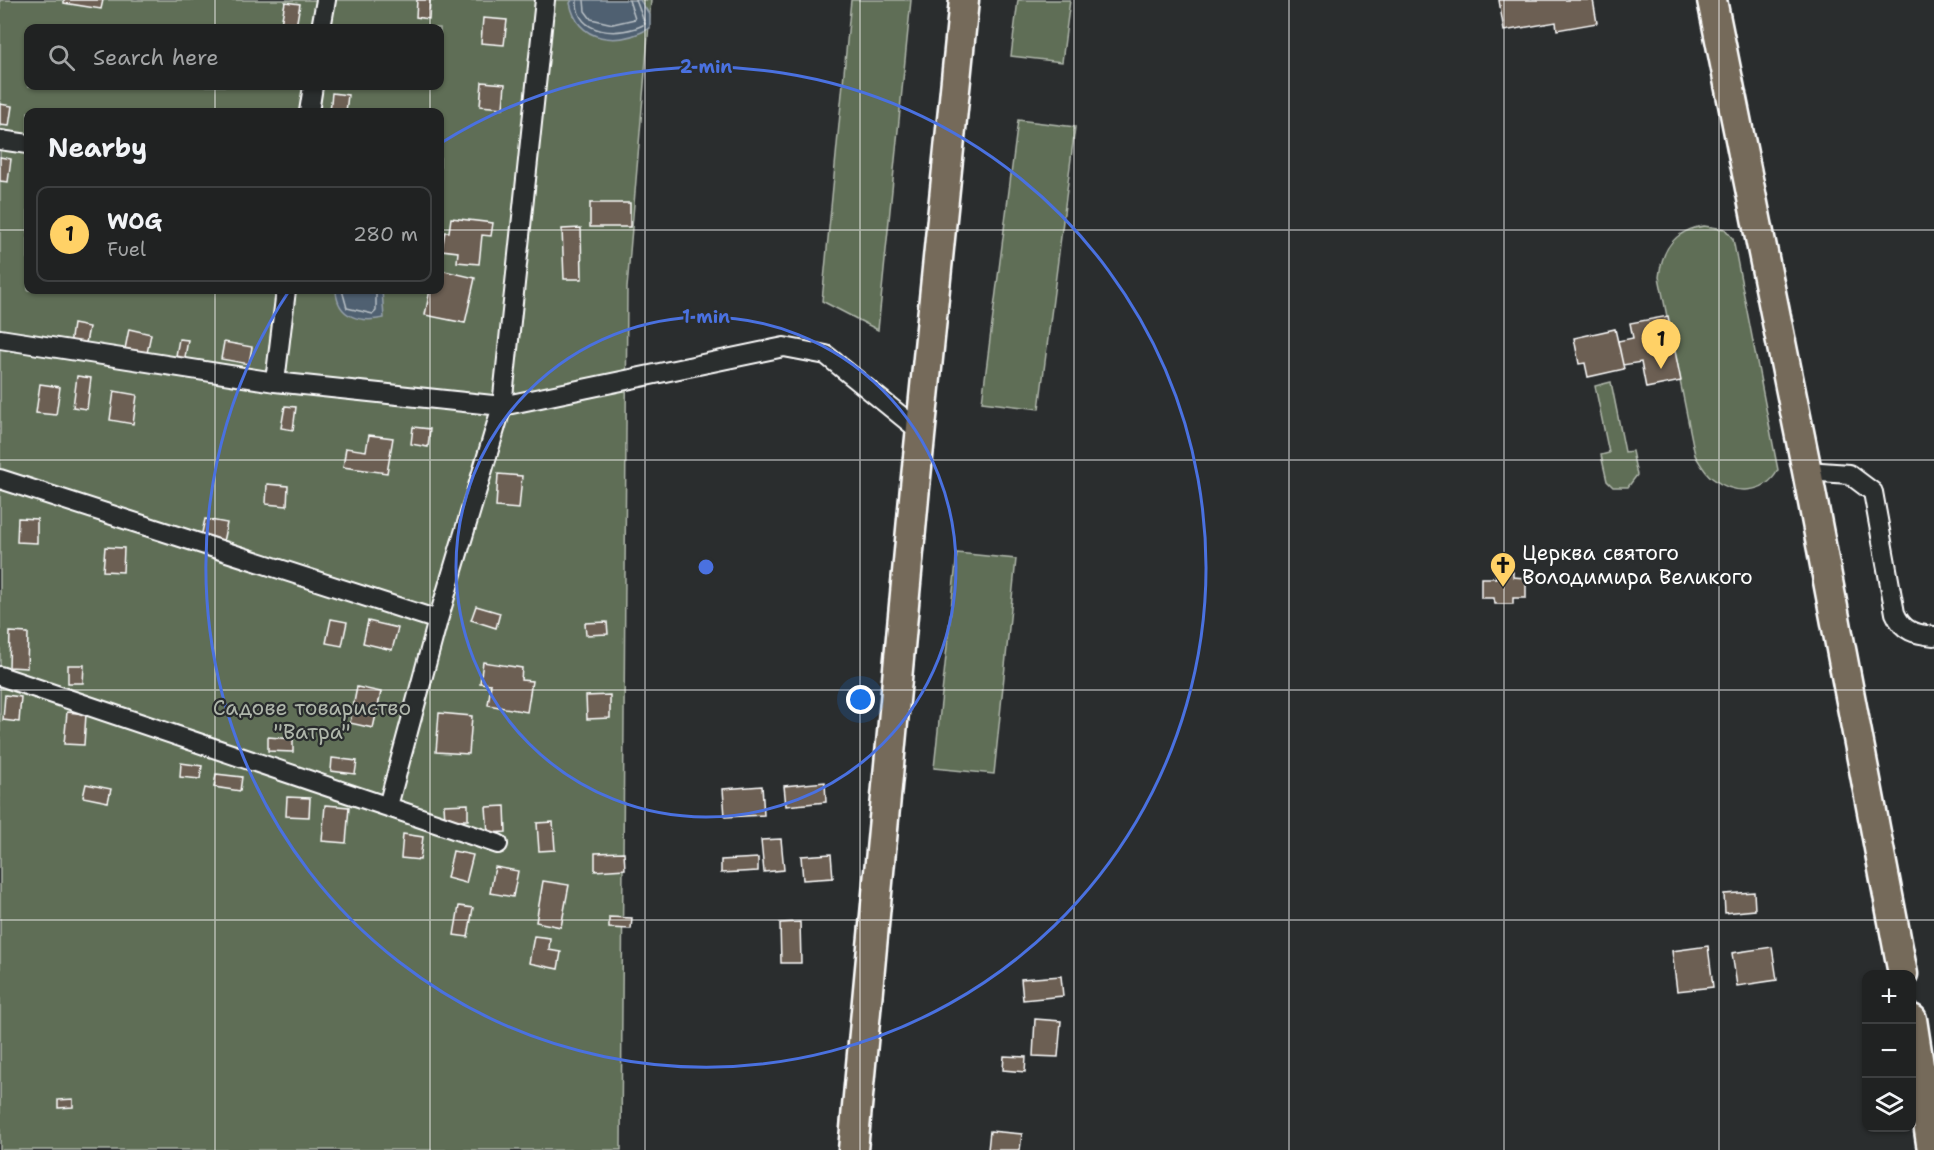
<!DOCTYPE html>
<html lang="en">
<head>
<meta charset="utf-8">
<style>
	:root { --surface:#202222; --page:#282a2a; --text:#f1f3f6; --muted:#a2a4a5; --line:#3d3f40; --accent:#ffd166 }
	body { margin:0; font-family:"Shantell Sans",sans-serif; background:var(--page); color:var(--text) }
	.controls { position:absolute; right:18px; bottom:18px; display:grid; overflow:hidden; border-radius:12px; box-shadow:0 2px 4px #0004 }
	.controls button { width:54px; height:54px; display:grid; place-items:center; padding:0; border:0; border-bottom:2px solid var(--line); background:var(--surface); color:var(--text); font:30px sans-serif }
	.you { position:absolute; left:861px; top:700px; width:21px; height:21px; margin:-15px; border:4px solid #fff; border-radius:50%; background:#1a73e8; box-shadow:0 0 0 9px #1a73e833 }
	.badge { display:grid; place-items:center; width:39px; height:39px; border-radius:50%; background:var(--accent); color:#111; font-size:20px; font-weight:700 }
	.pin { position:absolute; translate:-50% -50px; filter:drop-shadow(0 2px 3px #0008) }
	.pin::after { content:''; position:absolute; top:32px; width:21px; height:18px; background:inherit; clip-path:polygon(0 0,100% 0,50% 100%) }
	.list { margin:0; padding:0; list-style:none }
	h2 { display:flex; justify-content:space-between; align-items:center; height:78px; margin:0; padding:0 24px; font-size:26px }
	h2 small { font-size:20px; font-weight:400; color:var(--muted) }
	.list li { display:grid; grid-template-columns:39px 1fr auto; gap:18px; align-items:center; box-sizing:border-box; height:96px; margin:0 12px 12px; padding:0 12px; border:2px solid var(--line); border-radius:12px }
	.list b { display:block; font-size:22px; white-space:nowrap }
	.list p { margin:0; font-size:20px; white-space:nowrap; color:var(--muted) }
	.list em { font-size:20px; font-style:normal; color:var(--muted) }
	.icon { flex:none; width:33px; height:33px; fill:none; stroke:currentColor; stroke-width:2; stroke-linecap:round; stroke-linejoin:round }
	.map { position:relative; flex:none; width:1934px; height:1150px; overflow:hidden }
	.search { position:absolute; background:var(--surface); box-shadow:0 2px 4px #0004; left:24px; top:24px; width:420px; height:66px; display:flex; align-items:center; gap:15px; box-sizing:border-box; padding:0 21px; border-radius:12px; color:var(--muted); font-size:22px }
	.panel { position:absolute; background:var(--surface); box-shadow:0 2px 4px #0004; left:24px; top:108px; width:420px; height:186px; border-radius:12px }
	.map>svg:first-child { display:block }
	.green { fill:#5f6e57; stroke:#afb6ab; stroke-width:1.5; fill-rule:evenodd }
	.water { fill:#4f6171; stroke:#95a0aa; stroke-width:1.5 }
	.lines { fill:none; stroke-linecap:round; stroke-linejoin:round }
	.shore { stroke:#b9c0c6; stroke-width:1.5 }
	.building { fill:#6c5f53; stroke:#fff; stroke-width:1.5 }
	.minor-casing { stroke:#fff; stroke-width:22 }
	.trunk-casing { stroke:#fff; stroke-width:33 }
	.minor { stroke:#2a2d2e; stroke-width:18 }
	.trunk { stroke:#746a5a; stroke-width:28 }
	.grid { fill:none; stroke:#fff; stroke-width:1.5; stroke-opacity:0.55 }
	.ring { fill:none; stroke:#4a71e0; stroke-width:3 }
	.labels { text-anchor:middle; stroke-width:4.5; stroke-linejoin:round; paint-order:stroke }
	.poi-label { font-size:21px; fill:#fff; stroke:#2a2d2e; text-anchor:start }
	.park-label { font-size:21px; fill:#afb6ab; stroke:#2a2d2e }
	.centre { fill:#4a71e0; stroke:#2a2d2e; stroke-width:3 }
	.ring-label { font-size:18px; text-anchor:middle; font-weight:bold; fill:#4a71e0; stroke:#2a2d2e; stroke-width:4.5; stroke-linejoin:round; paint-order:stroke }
</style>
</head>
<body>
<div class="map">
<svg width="1934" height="1150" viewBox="0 0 1934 1150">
	<rect width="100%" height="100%" fill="#2a2d2e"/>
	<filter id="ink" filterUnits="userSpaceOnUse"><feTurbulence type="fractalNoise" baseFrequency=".0167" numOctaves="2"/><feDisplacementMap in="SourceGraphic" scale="12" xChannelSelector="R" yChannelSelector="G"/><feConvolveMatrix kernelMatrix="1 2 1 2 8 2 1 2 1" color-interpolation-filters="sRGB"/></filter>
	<g filter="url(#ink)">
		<path class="green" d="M0,0H651L627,288L621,1150H0ZM28,28H440V86H28ZM28,112H440V290H28Z
			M851,0H911L878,330L822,301Z
			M1018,0H1070L1062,62L1011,56Z
			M1018,120L1075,127L1039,409L982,402Z
			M1704,226L1725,229L1733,239L1778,470C1765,495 1733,495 1712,478C1705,473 1700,463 1695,455L1659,277C1662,248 1675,230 1704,226Z
			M1611,382L1625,452L1632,451L1637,475L1628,487H1613L1607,481L1601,455L1609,453L1595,386Z
			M957,553L1016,559L994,774L934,768Z"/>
		<path class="water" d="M572,0H640L650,15V28C618,46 578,43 570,3Z
			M336,290H382L384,318C361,323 337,318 336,290Z"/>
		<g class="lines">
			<path class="shore" d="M577,0C575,36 621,37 645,24L636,0
				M584,0L585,11L591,19L613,24L635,19L629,0
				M342,290L347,308L373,314L376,311V290"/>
		</g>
		<path class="building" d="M64,0H103L101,9L64,3Z
			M417,0H430L429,19L416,17Z
			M1499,0H1593L1597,23L1557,30L1556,22L1504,31Z
			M285,2L300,4L296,27L281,24Z
			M483,18L507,20L504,45L481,43Z
			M482,82L505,84L503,108L480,106Z
			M332,93L348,95L346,112H330Z
			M0,104L12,106L9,126L0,125Z
			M0,157L11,159L8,182L0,181Z
			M590,203H630V227H590Z
			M451,218L493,223L491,236L482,235L479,264L457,262L458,252L442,250L445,232H449Z
			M581,228L582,279H564L562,229Z
			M440,270L475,278L465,323L425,315L430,290H426H440Z
			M1668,316L1681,381L1646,388L1641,362L1623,365L1618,341L1633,338L1630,323Z
			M73,324L89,327L85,348L70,345Z
			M129,329L151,334L146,358L124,354Z
			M1615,329L1624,369L1588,377L1585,363L1579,364L1574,338Z
			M179,339L188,340L184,363L175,361Z
			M224,342L252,347L249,364L221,359Z
			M77,376L91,378L87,409L73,407Z
			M40,384L60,387L56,415L36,413Z
			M114,391L137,395L133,424L110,420Z
			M285,406L296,407L293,430L281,428Z
			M413,427L430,429L428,447L411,444Z
			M369,435L393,438L387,473L343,467L346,448L366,451Z
			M498,474L522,476L519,509L496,507Z
			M267,484L288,486L287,506L266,504Z
			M18,518L37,519V543L17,542Z
			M205,519L227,523L223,542L201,537Z
			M105,547L124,548L123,572L103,571Z
			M1495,572H1513V577L1526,578V598H1513V604H1495L1494,598H1481V578H1496Z
			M476,606L500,613L496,628L471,620Z
			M331,619L347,622L342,646L326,643Z
			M368,621L398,628L392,650L363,643Z
			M607,622L608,634L586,635L585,623Z
			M10,632L28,633L27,668L9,667Z
			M483,662L522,668L521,680L532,681L527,712L488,705L491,684L480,683Z
			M68,665H84L83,683H68Z
			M357,687L381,692L373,728L350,723Z
			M5,695L21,697L19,722L3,720Z
			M610,695V718L587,719L586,696Z
			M67,712L86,714L84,745L64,744Z
			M439,713L472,716L469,754L436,752Z
			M268,737L293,739V752L268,751Z
			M332,758L357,761L355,774L331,771Z
			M181,763L202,766L200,779L180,777Z
			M216,774L242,777L240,791L214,787Z
			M825,782L826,802L786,806L784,786Z
			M86,784L111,789L108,802L83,797Z
			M762,786L764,815L725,817L723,789Z
			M287,797L310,798L309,817L286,816Z
			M468,804V820H445L444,805Z
			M325,805L349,807L346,843L322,841Z
			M505,806L506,832L488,833L486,807Z
			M553,822L555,850L539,851L537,823Z
			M403,834L423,837L420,860L401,858Z
			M781,839L784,870L764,872L761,840Z
			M453,851L473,855L466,883L447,878Z
			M624,852L625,869L595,871V853Z
			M831,854L833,878L803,880L801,856Z
			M758,858V871L721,873V860Z
			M495,867L518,871L513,897L490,893Z
			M543,881L569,885L561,927L536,922Z
			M1754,892L1755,910L1725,913L1724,894Z
			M459,906L473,908L468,937L454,935Z
			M609,917L632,918L631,929L609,928Z
			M800,922L801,963H781L780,923Z
			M534,936L550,938L549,950L561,952L558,969L529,963Z
			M1708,946L1713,987L1677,991L1672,951Z
			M1772,947L1777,980L1737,986L1732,953Z
			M1061,976L1063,996L1023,1000L1021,979Z
			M1035,1019L1061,1021L1058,1057L1033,1056Z
			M1004,1056L1026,1057L1025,1072L1003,1070Z
			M73,1099V1107L58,1108V1100Z
			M990,1131L1022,1134L1020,1150H988Z"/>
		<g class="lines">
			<g class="minor-casing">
				<path id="minor" d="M321,28L326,0
					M309,112L313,86
					M0,140L28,144
					M0,339L275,382L502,406L784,347L826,355L921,432
					M275,382L286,290
					M1807,471L1849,474L1873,492L1895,613C1903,632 1915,634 1934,636
					M0,479L438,620
					M0,676L498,844
					M388,806L438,620L502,406L545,0"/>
			</g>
			<g class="trunk-casing">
				<path id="trunk" d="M1712,0L1807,471L1903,974
					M1912,1019L1932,1150
					M853,1150L915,487L964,0"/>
			</g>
			<use href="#minor" class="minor"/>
			<use href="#trunk" class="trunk"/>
		</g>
	</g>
	<path class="grid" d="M215,0V28M430,0V28M645,0V1150M860,0V1150M1074,0V1150M1289,0V1150M1504,0V1150M1719,0V1150M215,86V112M430,86V112M0,230H28M440,230H1934M215,290V1150M430,290V1150M0,460H1934M0,690H1934M0,920H1934"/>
	<g class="ring">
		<circle cx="706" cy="567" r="250"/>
		<path d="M441 143A500 500 0 1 1 289 291"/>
	</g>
	<defs>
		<g id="church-pin" transform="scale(1.35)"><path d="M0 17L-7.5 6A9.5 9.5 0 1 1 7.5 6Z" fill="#ffd166" stroke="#2a2d2e"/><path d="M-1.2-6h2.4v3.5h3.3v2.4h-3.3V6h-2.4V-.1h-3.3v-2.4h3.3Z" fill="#111"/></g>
	</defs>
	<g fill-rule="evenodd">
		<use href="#church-pin" x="1503" y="565"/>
	</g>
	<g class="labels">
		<g class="poi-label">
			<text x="1522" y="560">Церква святого<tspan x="1522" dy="24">Володимира Великого</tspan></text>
		</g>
		<g class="park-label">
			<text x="312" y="715">Садове товариство<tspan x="312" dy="24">"Ватра"</tspan></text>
		</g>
	</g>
	<circle cx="706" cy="567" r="9" class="centre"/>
	<g class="ring-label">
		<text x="706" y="73">2 min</text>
		<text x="706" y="323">1 min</text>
	</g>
</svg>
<div class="controls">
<button>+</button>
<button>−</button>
<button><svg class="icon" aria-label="layers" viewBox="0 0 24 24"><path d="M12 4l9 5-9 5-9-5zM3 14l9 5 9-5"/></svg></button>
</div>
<div class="you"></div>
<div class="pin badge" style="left:1661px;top:369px">1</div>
<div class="search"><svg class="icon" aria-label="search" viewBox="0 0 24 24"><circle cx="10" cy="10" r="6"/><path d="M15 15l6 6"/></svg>Search here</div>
<section class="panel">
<h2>Nearby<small></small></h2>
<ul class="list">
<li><span class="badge">1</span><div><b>WOG</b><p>Fuel</p></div><em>280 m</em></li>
</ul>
</section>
</div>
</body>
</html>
